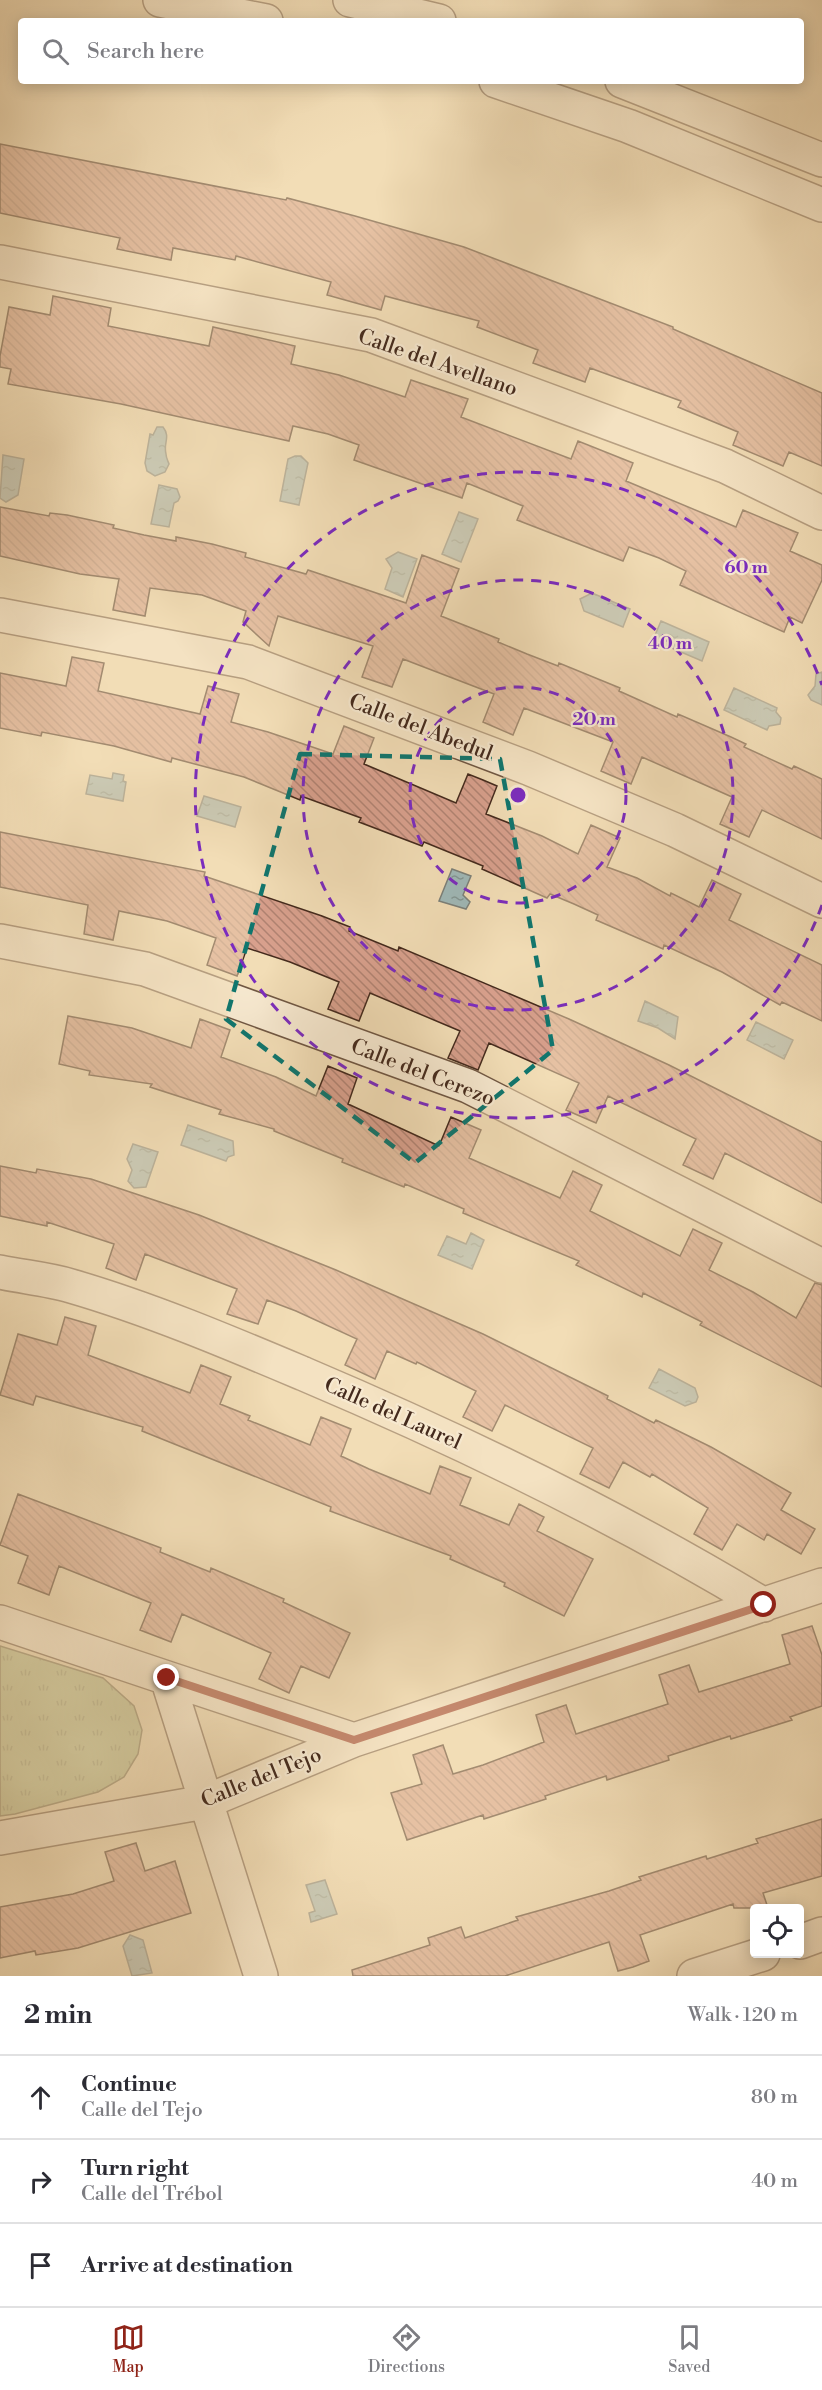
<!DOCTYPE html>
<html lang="en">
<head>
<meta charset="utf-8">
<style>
	:root { --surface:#fff; --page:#f2f2f3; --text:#2b2b33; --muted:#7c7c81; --line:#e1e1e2; --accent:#8f2418 }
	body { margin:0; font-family:"Libre Bodoni",serif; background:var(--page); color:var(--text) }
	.controls { position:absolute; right:18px; bottom:18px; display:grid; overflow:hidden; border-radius:6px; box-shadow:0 3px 15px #0003 }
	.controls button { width:54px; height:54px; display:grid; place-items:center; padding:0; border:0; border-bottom:2px solid var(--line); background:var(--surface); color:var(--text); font:30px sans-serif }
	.stop { position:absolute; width:18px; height:18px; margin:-14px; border:4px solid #8f2418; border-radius:50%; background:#fff }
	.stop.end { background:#8f2418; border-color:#fff; box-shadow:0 2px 6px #0008 }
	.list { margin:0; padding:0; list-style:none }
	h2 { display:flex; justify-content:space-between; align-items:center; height:78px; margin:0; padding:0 24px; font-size:26px }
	h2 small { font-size:20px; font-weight:400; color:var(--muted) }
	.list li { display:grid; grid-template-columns:39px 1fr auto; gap:18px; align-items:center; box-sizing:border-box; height:84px; padding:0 24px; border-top:2px solid var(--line) }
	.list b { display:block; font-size:22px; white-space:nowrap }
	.list p { margin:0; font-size:20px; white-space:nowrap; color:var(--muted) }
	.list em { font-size:20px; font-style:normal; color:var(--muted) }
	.icon { flex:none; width:33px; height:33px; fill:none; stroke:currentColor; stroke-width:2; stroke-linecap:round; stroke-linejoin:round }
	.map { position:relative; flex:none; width:822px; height:1976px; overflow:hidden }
	.search { position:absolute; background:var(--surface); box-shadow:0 3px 15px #0003; left:18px; right:18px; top:18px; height:66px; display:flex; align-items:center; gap:15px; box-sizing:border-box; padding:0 21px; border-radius:6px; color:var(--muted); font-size:22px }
	.sheet { height:330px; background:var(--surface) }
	nav { display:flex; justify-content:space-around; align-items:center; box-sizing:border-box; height:84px; border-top:2px solid var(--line); background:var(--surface); font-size:16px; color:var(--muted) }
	nav a { display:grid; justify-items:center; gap:3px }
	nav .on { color:var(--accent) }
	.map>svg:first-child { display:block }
	.park { fill:url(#park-tufts); stroke:#7e7656; stroke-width:1.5 }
	.water { fill:url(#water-ripples); stroke:#7b807a; stroke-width:1.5 }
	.building { fill:url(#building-back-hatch); stroke:#442a1d; stroke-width:1.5 }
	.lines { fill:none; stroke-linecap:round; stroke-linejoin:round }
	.minor-casing { stroke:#705743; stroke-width:36 }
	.minor { stroke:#f7e9d0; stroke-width:33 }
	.route { stroke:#8f2418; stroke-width:8 }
	.marked { fill:none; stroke:#0f766e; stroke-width:4.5; stroke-dasharray:12 8; stroke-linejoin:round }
	.ring { fill:none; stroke:#7b2cbf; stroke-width:3; stroke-dasharray:10 8 }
	.labels { text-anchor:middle; stroke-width:4.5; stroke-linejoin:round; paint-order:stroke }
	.street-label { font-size:21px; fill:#442a1d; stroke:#f7e9d0 }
	.centre { fill:#7b2cbf; stroke:#f7e9d0; stroke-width:3 }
	.ring-label { font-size:18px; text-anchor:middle; font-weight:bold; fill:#7b2cbf; stroke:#f7e9d0; stroke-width:4.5; stroke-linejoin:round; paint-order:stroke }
</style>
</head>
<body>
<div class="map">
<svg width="822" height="1976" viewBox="0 0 822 1976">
	<defs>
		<pattern id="park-tufts" width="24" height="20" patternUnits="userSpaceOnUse" patternTransform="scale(1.5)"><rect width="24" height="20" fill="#b9c18f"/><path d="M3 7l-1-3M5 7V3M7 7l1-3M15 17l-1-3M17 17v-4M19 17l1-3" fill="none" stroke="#989d74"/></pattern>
		<pattern id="water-ripples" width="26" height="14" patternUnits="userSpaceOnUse" patternTransform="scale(1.5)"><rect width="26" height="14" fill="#9fb9b8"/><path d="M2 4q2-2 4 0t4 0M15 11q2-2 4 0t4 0" fill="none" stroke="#839795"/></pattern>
		<pattern id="building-back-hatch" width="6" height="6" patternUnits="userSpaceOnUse" patternTransform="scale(1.5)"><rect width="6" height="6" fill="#d8a08d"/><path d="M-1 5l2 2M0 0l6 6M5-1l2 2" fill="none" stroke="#b18373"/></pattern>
	</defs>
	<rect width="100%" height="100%" fill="#f2ddb6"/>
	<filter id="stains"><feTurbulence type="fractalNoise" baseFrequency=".00333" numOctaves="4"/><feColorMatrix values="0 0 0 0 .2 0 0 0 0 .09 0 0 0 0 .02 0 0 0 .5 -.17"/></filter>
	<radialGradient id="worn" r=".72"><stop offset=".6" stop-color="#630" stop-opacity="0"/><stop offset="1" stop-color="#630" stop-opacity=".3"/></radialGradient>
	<path class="park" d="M0,1646L103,1678L134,1706L142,1730L138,1754L124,1777L98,1792L15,1814L0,1816Z"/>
	<path class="water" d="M157,427H163C171,437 163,443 166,454C166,458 168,461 169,464L165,472L155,476L147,471L145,463L150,434L153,435Z
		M3,455L24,459L18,495L6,502L0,498Z
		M295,456H301L308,463L299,505L280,501L288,459Z
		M159,485L177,489L180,497L178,501L174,503L169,527L151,524Z
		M459,512L478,519L461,562L442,554Z
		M398,552L417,559L403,597L385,589L392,568L386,559Z
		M592,593L630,609L623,627L584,611L580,599Z
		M661,621L709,642L702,661L653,640Z
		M822,672V705L811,700L808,695L815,686L816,674Z
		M734,688L777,708L776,712L781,718L780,724L769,726L767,730L724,710Z
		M113,773L124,775L123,781L126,782L123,801L86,794L90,775L112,779Z
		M204,796L241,807L235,827L197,816Z
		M452,869L471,876L463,895L470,902L466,909L439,901Z
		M645,1001L678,1017L675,1039L658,1028L638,1021Z
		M756,1022L793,1040L784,1059L747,1040Z
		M188,1125L233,1141L234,1155L228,1157L226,1161L181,1145Z
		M133,1144L158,1152L146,1187L134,1188L128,1181L132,1170L127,1159Z
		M471,1233L484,1240L472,1269L438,1255L447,1236L466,1244Z
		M659,1369L695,1388L698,1397L696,1402L685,1406L649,1388Z
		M325,1880L337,1914L311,1922L309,1913L315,1911L306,1885Z
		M130,1935L143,1940L152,1973L132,1976L123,1946Z"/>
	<path class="building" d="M0,144L286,200L287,198L355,216L464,247L673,327V329L822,393V466L789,452L783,466L733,445L738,432L678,407L681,401L590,368L585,382L533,363L538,350L477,327L479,321L385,296L381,310L327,295L331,282L236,256L235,260L173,248L171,260L117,249L120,238L0,213Z
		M53,296L111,308L108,326L209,346L213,327L295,346L291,364L339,375L405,397L411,380L468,399L461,417L571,459L578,441L633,463L626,481L736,527L743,510L798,533L790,551L822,565V580L802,623L790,617L784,632L680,585L686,571L659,558L629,547L623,561L517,520L523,506L467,483L462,498L354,460L359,445L328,434L293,426L289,441L121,404L8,384L11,369L0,367V356L9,307L50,315Z
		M0,507L49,516L50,513L67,515L114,525L113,528L144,535L176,541V537L212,544L246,553L245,557L306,574L308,570L406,603L422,555L459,569L441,616L499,639L498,642L527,654L558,666L559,663L620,688L619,691L677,717L678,714L731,737L746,744L744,747L792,769L794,766L822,779V839L762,810L749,837L720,824L732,797L642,757L631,784L601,771L613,742L524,708L513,735L483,722L494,694L403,659L392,687L362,677L373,646L278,616L269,646L243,622L246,611L202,595L150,588L145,616L113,610L119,579L80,574L0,556Z
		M72,657L104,663L98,691L200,714L208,686L239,694L231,722L268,732L333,754L344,726L374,738L364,764L456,803L468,774L483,780L497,786L486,814L542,836L578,854L591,825L620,838L607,867L637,878L670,896L671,893L699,907L712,880L741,894L729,920L822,965V1021L782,1002L780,1005L722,972L664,945L663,949L596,920L598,915L574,904L550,894L547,898L482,869L483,866L424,842L422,846L359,822L361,818L301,796L300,800L244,777L172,758L171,762L114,746L42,732L41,736L0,728V673L66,686Z
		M0,832L205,872L204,876L322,916L350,927L349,931L398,951L399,947L569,1019L669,1065L822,1142V1203L725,1153L713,1179L683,1165L696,1139L608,1096L596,1123L566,1110L579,1083L489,1043L478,1070L448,1058L460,1031L370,993L359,1021L328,1009L339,982L290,962L247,948L237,976L207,965L216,938L167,921L119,911L113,940L84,934L88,905L0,887Z
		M68,1016L132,1028L191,1048L200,1019L230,1030L221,1057L276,1077L316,1096L328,1066L357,1078L348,1104L439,1146L451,1117L481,1130L469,1158L560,1198L573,1171L602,1185L590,1211L680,1256L693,1229L722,1243L709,1270L753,1292L796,1318L815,1283L822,1285V1387L700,1325L702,1322L672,1307L643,1293L642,1297L576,1265L579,1261L463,1213L464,1209L405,1184L404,1187L342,1162L343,1159L274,1131V1129L219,1114L221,1110L150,1087L152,1084L89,1075L90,1071L59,1064Z
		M0,1166L36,1173L37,1169L91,1179L199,1215L336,1270L483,1334L608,1396L607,1399L654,1423L656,1420L711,1447L791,1493L781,1510L815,1529L801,1554L767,1534L764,1540L737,1524L722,1550L694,1534L708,1508L652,1474L650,1477L623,1462L609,1488L580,1474L593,1448L505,1405L492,1431L463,1417L476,1391L417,1362L416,1364L387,1351L375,1379L345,1365L357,1339L296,1311L267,1300L258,1324L227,1314L237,1289L145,1254L136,1280L106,1268L114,1244L47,1222V1226L0,1216Z
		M65,1317L96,1326L88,1355L190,1393L201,1365L231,1377L220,1404L250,1416L248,1420L310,1445L321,1417L351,1429L341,1456L369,1469L430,1494L440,1466L471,1478L460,1505L509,1525L519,1504L544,1517L537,1531L593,1559L564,1616L504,1586L505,1583L450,1559L451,1556L330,1511L331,1507L142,1431L143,1427L36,1396L33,1405L0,1395L18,1334L57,1345Z
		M18,1494L161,1548L160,1552L210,1572L211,1568L284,1599L283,1602L350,1633L329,1678L301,1666L289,1693L259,1679L271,1653L182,1614L171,1642L140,1630L151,1603L59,1566L49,1595L18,1583L28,1556L0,1545Z
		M812,1626L822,1655V1706L790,1717L792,1720L731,1739L730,1736L668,1756L669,1760L607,1780L606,1776L545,1796L546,1799L484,1819L483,1815L407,1840L391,1793L422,1784L413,1755L443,1745L453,1774L483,1765L544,1742L536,1715L566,1705L576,1734L668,1704L659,1675L689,1665L699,1692L790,1664L782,1635Z
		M822,1819V1876L763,1893L768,1908H734L733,1904L640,1935L649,1961L633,1967L618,1971L609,1942L505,1976H353L352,1970L430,1945L428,1938L461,1927L465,1938L518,1920L516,1917L609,1891L641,1880L639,1877L706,1856L707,1859L758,1843L756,1839Z
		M136,1843L145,1871L175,1861L191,1913L78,1948L36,1955L35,1951L0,1958V1907L73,1894L114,1881L105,1852Z"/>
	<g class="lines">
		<g class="minor-casing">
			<path id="minor" d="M160,0L266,21
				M350,0L439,21
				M496,81L628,126L822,205
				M622,81L822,160
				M0,262L371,335L725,466L822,513
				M0,615L248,662L528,768L675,830L822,901
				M0,941L145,969L468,1086L822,1266
				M0,1272C23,1277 48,1279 71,1286C150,1309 228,1342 304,1374C462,1441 617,1516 764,1605
				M0,1622L167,1678L261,1976
				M167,1678L354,1740
				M0,1838L205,1802L354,1740L822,1585
				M800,1942L822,1934
				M694,1976L763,1954"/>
		</g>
		<use href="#minor" class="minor"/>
	</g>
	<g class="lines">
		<path class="route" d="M167,1678L354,1740L764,1605"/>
	</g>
	<path d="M0 0H822V1976H0ZM300,754L500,759L553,1050L415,1163L226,1019Z" fill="#f2ddb6" fill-opacity=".55" fill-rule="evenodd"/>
	<path class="marked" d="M300,754L500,759L553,1050L415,1163L226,1019Z"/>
	<g class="ring">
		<circle cx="518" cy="795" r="108"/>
		<circle cx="518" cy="795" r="215"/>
		<path d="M822 905A323 323 0 1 1 822 685"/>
	</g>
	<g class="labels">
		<g class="street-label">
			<text transform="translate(438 362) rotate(19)" y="7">Calle del Avellano</text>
			<text transform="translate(421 727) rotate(21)" y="7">Calle del Abedul</text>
			<text transform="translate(423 1072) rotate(21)" y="7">Calle del Cerezo</text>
			<text transform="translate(393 1413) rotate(24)" y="7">Calle del Laurel</text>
			<text transform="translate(261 1777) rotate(-22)" y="7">Calle del Tejo</text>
		</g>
	</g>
	<circle cx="518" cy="795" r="9" class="centre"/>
	<g class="ring-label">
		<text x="746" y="573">60 m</text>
		<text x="670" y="649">40 m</text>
		<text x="594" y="725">20 m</text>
	</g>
	<rect width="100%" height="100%" filter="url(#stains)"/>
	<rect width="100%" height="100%" fill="url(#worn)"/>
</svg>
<div class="controls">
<button><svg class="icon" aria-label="locate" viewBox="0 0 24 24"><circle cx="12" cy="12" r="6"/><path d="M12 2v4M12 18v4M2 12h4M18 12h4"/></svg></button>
</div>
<div class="stop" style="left:764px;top:1605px"></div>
<div class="stop end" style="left:167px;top:1678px"></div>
<div class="search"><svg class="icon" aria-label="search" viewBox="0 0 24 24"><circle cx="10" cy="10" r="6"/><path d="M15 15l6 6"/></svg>Search here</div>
</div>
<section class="sheet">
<h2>2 min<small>Walk · 120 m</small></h2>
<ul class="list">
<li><svg class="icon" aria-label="ahead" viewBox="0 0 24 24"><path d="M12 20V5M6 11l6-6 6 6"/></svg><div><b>Continue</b><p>Calle del Tejo</p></div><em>80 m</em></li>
<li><svg class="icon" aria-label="right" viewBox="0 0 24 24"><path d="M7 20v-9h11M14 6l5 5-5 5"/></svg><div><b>Turn right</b><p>Calle del Trébol</p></div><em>40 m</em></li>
<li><svg class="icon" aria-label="arrive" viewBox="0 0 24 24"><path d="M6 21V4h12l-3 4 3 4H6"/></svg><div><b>Arrive at destination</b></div></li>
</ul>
</section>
<nav>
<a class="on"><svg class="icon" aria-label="map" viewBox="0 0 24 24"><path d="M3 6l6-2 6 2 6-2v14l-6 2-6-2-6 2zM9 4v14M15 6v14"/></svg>Map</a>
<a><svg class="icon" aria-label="directions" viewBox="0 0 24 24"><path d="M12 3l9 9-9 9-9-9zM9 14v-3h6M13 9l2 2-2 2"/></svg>Directions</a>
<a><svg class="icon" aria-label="saved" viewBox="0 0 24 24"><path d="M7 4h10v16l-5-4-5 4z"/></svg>Saved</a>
</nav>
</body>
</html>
